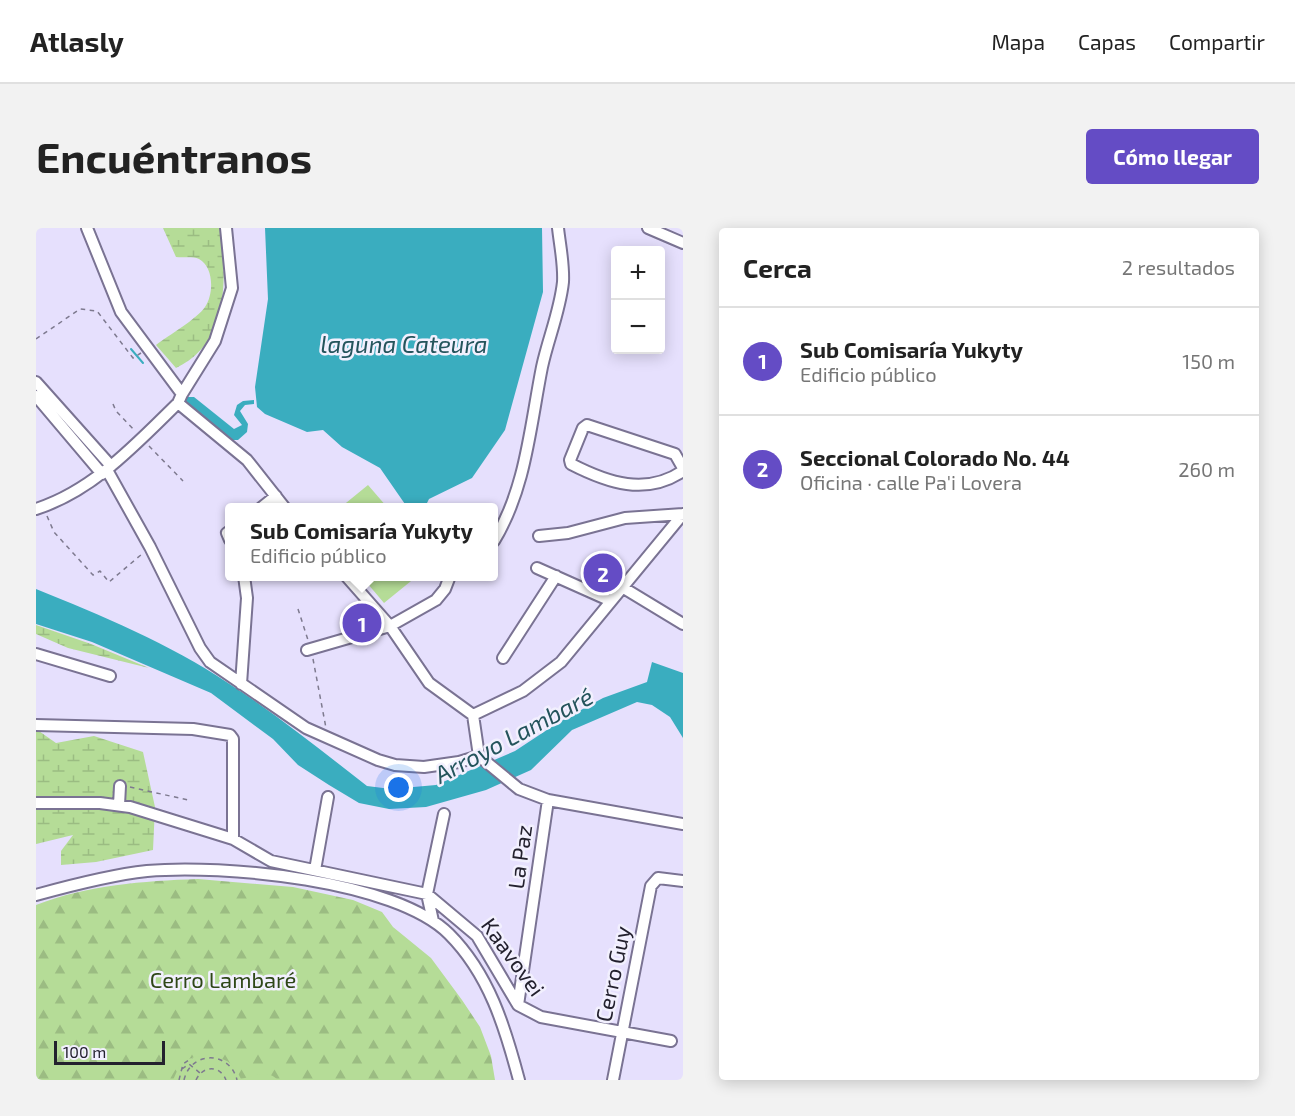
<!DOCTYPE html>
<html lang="es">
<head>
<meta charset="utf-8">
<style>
	:root { --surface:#fff; --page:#f2f2f2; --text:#222; --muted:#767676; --line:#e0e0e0; --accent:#644cc5 }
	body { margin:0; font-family:"Exo 2",sans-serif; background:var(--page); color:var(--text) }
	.controls { position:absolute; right:18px; top:18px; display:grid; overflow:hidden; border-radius:6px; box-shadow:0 3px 15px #0003 }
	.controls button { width:54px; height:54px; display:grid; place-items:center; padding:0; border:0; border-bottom:2px solid var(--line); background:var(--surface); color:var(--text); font:30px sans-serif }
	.scale { position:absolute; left:18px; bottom:15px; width:111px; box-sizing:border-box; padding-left:6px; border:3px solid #23212e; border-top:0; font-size:16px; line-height:21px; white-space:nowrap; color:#23212e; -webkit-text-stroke:4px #f2f0fe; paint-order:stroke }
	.you { position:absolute; left:363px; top:560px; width:21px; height:21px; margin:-15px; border:4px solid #fff; border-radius:50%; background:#1a73e8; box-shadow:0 0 0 9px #1a73e833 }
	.badge { display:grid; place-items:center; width:39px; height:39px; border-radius:50%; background:var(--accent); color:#fff; font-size:20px; font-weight:700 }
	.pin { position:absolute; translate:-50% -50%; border:3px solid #fff; box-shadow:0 2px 6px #0006 }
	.popup { position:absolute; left:189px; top:275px; width:273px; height:78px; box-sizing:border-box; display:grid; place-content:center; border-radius:6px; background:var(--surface); filter:drop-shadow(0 2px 4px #0005); font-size:20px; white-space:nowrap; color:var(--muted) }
	.popup b { font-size:22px; color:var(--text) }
	.popup::after { content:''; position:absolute; left:50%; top:100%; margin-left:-12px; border:12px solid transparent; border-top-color:var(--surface) }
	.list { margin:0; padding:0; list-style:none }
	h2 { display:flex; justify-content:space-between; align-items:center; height:78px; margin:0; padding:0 24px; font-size:26px }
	h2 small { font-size:20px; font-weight:400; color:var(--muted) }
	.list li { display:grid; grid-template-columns:39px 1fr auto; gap:18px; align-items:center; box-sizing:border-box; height:108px; padding:0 24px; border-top:2px solid var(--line) }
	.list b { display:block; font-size:22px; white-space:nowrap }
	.list p { margin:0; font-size:20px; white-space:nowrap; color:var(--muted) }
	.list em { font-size:20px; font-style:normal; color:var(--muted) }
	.map { position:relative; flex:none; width:647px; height:852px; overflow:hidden; border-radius:6px }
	header { display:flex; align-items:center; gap:36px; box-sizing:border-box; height:84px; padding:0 30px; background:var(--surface); border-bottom:2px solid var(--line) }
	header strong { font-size:28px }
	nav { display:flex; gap:33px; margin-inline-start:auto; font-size:21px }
	.intro { display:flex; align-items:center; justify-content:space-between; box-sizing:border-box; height:144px; padding:0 36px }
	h1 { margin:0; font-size:42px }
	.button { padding:15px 27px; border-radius:6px; background:var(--accent); color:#fff; font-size:21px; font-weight:700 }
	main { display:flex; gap:36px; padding:0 36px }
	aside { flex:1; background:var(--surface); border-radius:6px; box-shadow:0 3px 15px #0003 }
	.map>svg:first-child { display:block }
	.forest { fill:url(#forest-firs) }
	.wetland { fill:url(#wetland-marsh) }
	.park { fill:#b5dc97 }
	.water { fill:#3aadbf }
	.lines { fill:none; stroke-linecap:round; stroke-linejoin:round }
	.stream { stroke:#3aadbf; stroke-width:2 }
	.minor-casing { stroke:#7a7393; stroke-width:14 }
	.path { stroke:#7e7a8f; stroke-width:1.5; stroke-dasharray:4.5 4.5; stroke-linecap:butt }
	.minor { stroke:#fff; stroke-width:10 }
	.labels { text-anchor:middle; stroke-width:5; stroke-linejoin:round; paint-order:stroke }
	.street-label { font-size:22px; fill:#23212e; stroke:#f2f0fe }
	.park-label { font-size:22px; fill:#2e4717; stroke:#f2f0fe }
	.water-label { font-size:24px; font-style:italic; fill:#24545c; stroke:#f2f0fe }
</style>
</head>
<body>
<header>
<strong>Atlasly</strong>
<nav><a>Mapa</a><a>Capas</a><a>Compartir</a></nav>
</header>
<div class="intro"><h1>Encuéntranos</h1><a class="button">Cómo llegar</a></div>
<main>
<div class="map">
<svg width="647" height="852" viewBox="0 0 647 852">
	<defs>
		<pattern id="forest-firs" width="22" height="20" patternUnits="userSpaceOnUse" patternTransform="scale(1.5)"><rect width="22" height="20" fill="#b5dc97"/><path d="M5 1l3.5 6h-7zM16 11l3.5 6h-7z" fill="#9bbc82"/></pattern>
		<pattern id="wetland-marsh" width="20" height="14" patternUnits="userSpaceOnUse" patternTransform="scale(1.5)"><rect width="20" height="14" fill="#b5dc97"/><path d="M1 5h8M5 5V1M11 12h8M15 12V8" fill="none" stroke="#9bbc82"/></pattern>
	</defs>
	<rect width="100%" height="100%" fill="#e6e0fd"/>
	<path class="forest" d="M162,651L257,659L317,672L346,684L357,699L395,730L426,772L444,799L455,828L459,852H0V677C52,657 107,653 162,651Z"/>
	<path class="wetland" d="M127,0H185C190,51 194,115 140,140L120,117C133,107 161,91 169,79C178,66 178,39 163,31C157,28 147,30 140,29Z
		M0,397L55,416L113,440L32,420L0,406Z
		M0,501L20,515L58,508L107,524L119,579L117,622L60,634L25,637V623L37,607L0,616Z"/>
	<path class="park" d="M332,257L351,279H305Z
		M326,349H380L348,375Z
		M161,828C183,832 193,825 205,851C218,848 231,841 242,852H137L145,834Z"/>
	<path class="water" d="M229,0H506L507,64L469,202L436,250L393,271L389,279H371L344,240L306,219L287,202L271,204L229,186L221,179L219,159L232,71Z
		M149,169H158L198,201L206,197L198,187L201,177L207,173L218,172V176L209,177L204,183L212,196L211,204L202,212H195L147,173Z
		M0,361C65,387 134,416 192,455C240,486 286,523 331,558L355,561L400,557L479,523L523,494L567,470L611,454L616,434L647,445V510L634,489L616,477L601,474L536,502L495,542L450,562L390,579L353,581L323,575L293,557L262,537L237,511L175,465L56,414L0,396Z"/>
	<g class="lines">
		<path class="stream" d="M95,121L107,135"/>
		<g class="minor-casing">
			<path id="minor" d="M612,0L647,15
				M0,154L75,238
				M146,166L179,113L196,60L190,0
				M0,168L66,246
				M142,175L211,232L249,280
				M647,240L639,226L551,197L547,200L534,232L535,236C572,255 610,268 647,243
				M71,242L114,319L164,420L174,434L270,500L342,532L359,537L388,539L423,534L443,528L483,561L512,572L647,596
				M225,280L240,268
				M0,281C57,263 100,216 142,175L146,166L85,84L51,0
				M194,303L191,305L194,312
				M503,308L532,305L589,290L647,286
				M458,313C490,260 494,199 506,139C512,111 524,83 527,54C528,36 524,18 522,0
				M501,340L575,373
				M310,348L354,398L393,455L437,487L443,528
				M586,359L647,396
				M271,422L354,398L400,372L409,361L414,348
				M0,426L74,448
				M467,430L520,348
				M205,456L211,370L208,348
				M437,487L487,463L525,434L647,286
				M0,497L157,501L194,507L197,511V611
				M0,575H64L94,579L197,611L235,633L391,666L441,708L482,777L505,789L635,813
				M83,577L84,558
				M279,642L292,569
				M0,667C36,657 74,647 111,643C186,636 359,652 413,706C453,746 469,799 483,852
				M397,693L391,666L408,586
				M482,777L512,572
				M577,852L615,658L622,650L647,653"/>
		</g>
		<path class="path" d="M0,111L44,81L61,83L97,130L105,125
			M77,176L80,183L99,203
			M113,218L147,253
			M11,288L18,304L57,347L64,343L73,354L106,326
			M262,381L272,412
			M277,431L290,500
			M94,559L152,572
			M146,841L153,836L164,845
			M143,852L147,836L156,830
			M148,852C155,822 194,823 201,852
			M160,852C167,837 184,837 190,852"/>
		<use href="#minor" class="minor"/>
	</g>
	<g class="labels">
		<g class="street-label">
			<text transform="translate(484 629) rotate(-82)" y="8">La Paz</text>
			<text transform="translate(477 729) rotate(54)" y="8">Kaavovei</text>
			<text transform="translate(577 746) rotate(-78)" y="8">Cerro Guy</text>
		</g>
		<g class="park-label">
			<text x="187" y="760">Cerro Lambaré</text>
		</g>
		<g class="water-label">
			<text x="368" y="125">laguna Cateura</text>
			<text transform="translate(478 508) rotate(-28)" y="8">Arroyo Lambaré</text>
		</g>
	</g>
</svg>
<div class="controls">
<button>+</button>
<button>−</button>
</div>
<div class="scale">100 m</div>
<div class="you"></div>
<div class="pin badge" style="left:326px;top:395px">1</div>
<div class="popup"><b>Sub Comisaría Yukyty</b>Edificio público</div>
<div class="pin badge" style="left:567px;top:345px">2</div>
</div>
<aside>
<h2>Cerca<small>2 resultados</small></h2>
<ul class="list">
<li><span class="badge">1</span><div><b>Sub Comisaría Yukyty</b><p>Edificio público</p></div><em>150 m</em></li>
<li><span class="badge">2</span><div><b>Seccional Colorado No. 44</b><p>Oficina · calle Pa'i Lovera</p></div><em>260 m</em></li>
</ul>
</aside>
</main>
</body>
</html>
